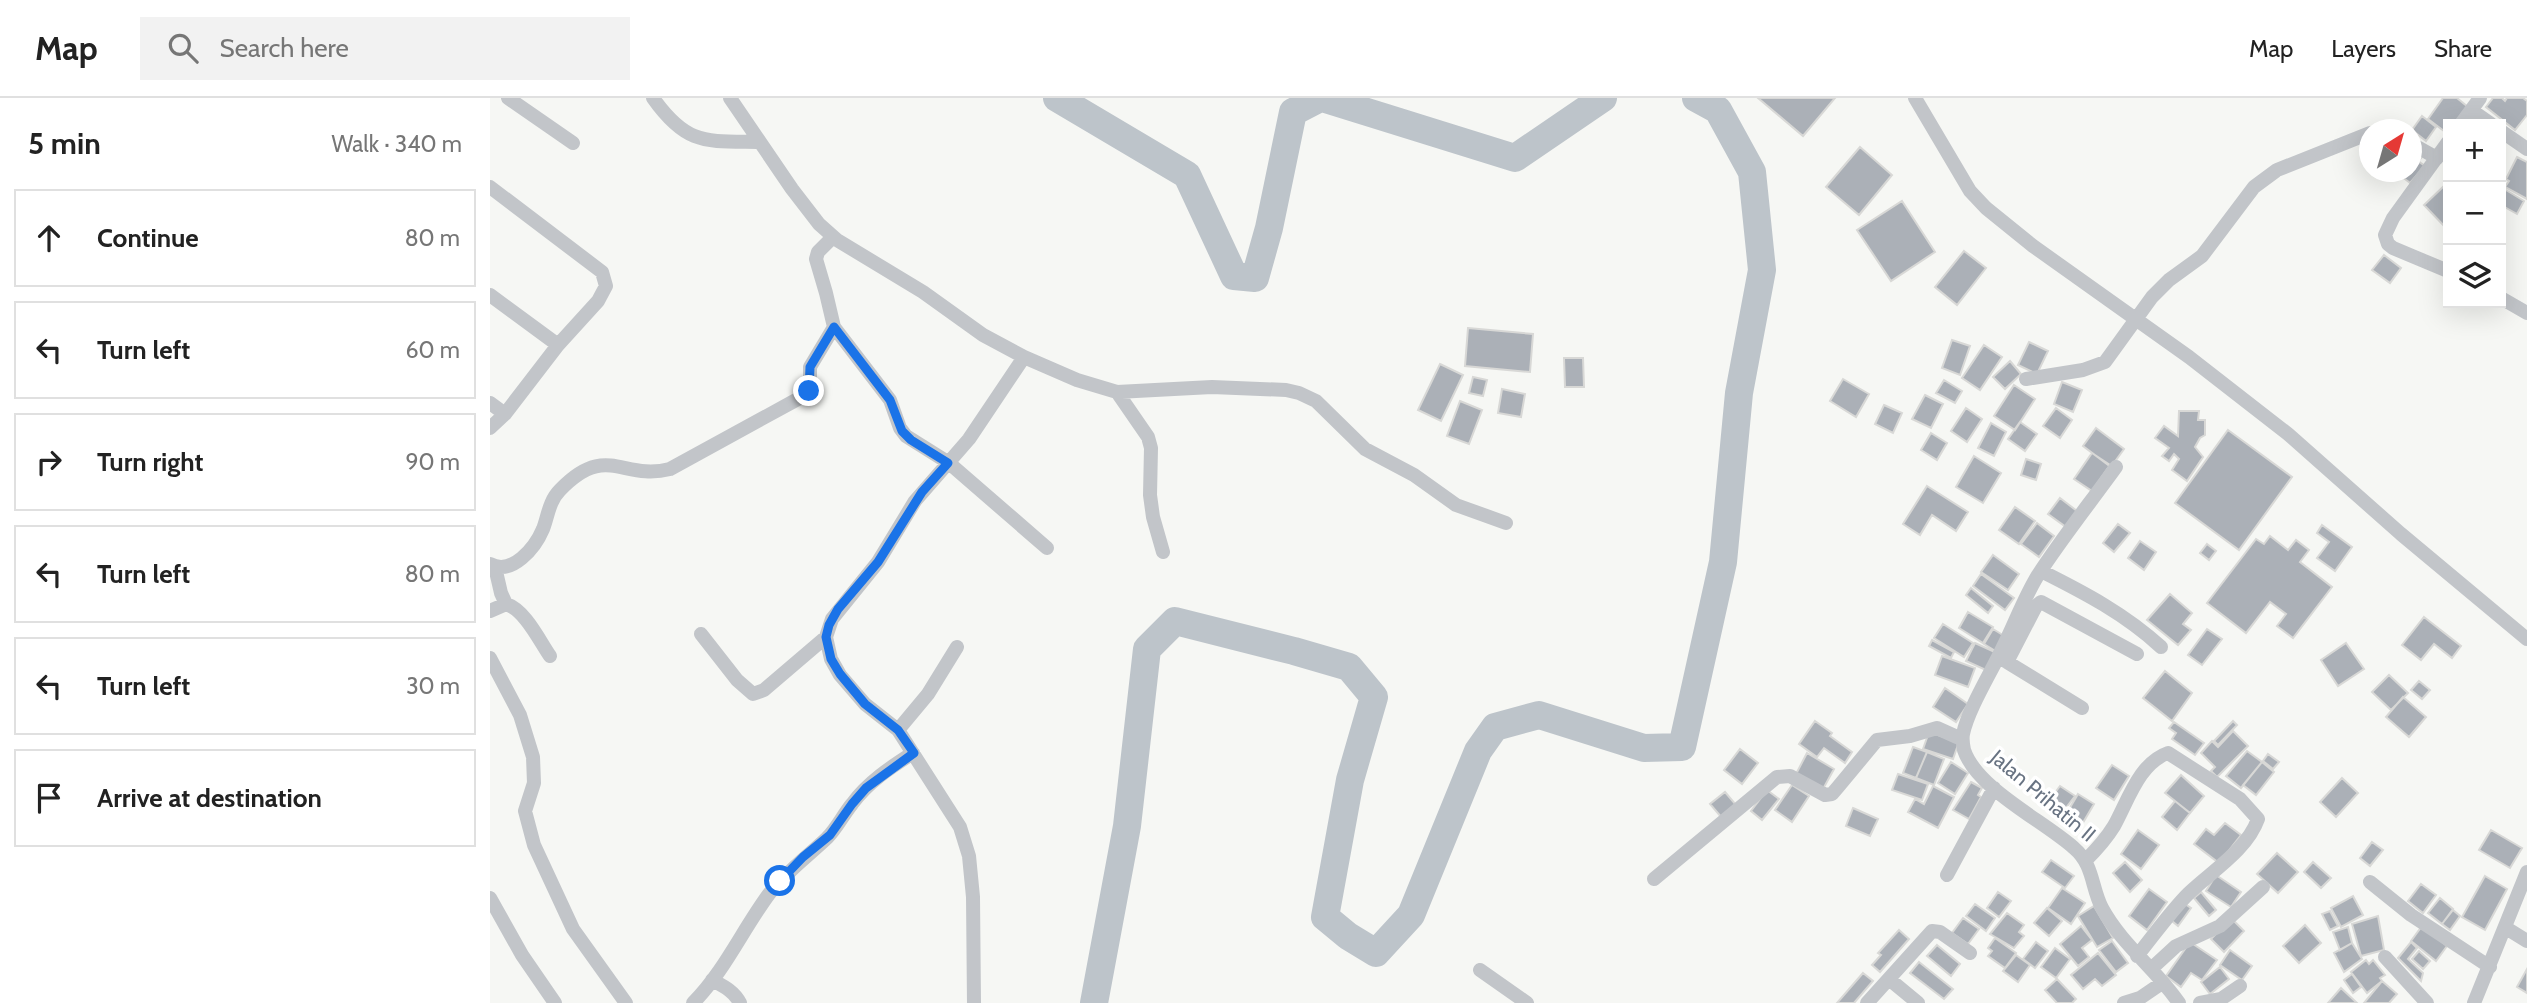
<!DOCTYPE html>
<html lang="en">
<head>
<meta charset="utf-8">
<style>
	:root { --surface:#fff; --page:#f2f2f2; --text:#222; --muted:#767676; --line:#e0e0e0 }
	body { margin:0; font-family:Cabin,sans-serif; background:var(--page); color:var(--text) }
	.controls { position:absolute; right:21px; top:21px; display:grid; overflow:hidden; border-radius:0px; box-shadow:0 7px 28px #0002 }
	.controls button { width:63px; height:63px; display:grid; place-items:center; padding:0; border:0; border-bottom:2px solid var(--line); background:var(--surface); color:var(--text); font:35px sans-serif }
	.compass { position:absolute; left:1869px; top:21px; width:63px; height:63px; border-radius:50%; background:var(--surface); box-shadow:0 7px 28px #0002; rotate:37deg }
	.stop { position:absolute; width:21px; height:21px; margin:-16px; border:5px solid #1a73e8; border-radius:50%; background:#fff }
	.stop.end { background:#1a73e8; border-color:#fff; box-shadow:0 2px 7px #0008 }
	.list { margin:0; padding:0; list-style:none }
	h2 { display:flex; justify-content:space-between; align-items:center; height:91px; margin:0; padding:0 28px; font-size:30px }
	h2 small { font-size:23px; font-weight:400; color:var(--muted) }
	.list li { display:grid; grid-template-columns:46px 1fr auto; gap:21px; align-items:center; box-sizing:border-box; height:98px; margin:0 14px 14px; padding:0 14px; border:2px solid var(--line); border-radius:0px }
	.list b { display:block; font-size:26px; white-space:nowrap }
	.list em { font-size:23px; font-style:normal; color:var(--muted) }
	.icon { flex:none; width:38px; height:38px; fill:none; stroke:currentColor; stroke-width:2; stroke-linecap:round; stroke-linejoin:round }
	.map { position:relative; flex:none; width:2037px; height:905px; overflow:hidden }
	header { display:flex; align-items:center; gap:42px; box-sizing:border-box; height:98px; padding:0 35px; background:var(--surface); border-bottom:2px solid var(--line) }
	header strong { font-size:33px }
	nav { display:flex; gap:38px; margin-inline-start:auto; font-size:24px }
	.search { width:490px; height:63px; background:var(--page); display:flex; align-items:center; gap:18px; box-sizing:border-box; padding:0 24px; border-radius:0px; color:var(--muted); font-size:26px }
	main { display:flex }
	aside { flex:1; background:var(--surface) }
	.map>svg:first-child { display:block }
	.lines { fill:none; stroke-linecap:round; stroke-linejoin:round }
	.river { stroke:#bdc4ca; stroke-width:28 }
	.building { fill:#abb0b7; stroke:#d8d8d6; stroke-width:2 }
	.minor { stroke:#c2c5c9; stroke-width:14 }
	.route { stroke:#1a73e8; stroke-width:9 }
	.labels { text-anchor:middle; stroke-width:7; stroke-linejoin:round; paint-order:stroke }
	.street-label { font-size:21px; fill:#687382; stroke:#fff }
</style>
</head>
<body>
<header>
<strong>Map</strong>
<div class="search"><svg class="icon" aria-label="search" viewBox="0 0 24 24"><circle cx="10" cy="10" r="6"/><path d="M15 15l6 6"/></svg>Search here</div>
<nav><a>Map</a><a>Layers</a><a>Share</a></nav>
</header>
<main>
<aside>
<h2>5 min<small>Walk · 340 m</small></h2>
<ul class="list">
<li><svg class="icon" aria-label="ahead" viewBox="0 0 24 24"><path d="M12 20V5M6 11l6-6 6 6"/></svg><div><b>Continue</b></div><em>80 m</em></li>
<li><svg class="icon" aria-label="left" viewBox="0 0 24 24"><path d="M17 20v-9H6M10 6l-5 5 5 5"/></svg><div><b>Turn left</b></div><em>60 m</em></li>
<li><svg class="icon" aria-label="right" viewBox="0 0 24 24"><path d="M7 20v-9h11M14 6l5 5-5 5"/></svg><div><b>Turn right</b></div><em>90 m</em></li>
<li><svg class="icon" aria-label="left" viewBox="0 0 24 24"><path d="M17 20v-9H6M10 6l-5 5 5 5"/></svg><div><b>Turn left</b></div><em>80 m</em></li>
<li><svg class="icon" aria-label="left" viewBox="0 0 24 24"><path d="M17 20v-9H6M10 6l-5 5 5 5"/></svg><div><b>Turn left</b></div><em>30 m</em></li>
<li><svg class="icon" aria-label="arrive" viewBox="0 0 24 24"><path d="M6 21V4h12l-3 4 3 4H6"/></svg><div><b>Arrive at destination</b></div></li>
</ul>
</aside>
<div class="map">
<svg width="2037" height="905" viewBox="0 0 2037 905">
	<rect width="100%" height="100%" fill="#f6f7f4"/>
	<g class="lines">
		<path class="river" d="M567,0L697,77L744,178L765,180L779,130L803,14L830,0
			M832,0L1025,60L1113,0
			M604,905L637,728L657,551L685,523L804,553L859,569L884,599L860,682L835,819L858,838L886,855L921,817L988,653L1005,629L1049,617L1154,650L1192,649L1233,464L1249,295L1272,172L1262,74L1228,12L1206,0"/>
	</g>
	<path class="building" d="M1268,0H1345L1313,38Z
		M1953,0H1967L1978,9L1965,26H1958V36L1938,21Z
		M2003,0H2012L2015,3L2017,0H2033L2037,3V17L2025,32L1996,9Z
		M1932,18L1946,29L1936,43L1922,32Z
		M1370,49L1402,77L1369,117L1336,89Z
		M1922,52L1931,60L1928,63L1935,68L1920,85L1906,74H1922Z
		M2027,59L2037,64V101L2015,89L2019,83L2016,81Z
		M1954,88L1958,92V132L1934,107Z
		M2011,89L2034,103L2027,116L2011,107Z
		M1412,103L1445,154L1401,183L1367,132Z
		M1474,153L1496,170L1467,207L1445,189Z
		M1894,157L1911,170L1900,185L1882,172Z
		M978,230L1043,236L1040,274L975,268Z
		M1462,242L1480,248L1470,277L1452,270Z
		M1539,244L1558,253L1547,276L1528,267Z
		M1494,247L1512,259L1490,292L1472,280Z
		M1074,260H1093L1094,289H1075Z
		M1520,263L1531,276L1515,291L1503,279Z
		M950,266L973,277L951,323L928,312Z
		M983,279L997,282L993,298L979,295Z
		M1353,281L1379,296L1366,319L1340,303Z
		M1454,282L1472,293L1465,305L1446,295Z
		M1572,284L1592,292L1583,314L1564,306Z
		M1524,287L1545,301L1525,332L1504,318Z
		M1012,291L1035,296L1031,319L1008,315Z
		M1435,297L1453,306L1441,330L1422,321Z
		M970,303L992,312L979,346L957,338Z
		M1394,307L1412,315L1403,335L1385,326Z
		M1476,310L1492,321L1477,344L1461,333Z
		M1566,310L1582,322L1570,340L1553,328Z
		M1689,313H1709L1708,322H1715V337L1710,340L1705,349L1713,359L1697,383L1682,372L1689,361L1684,356L1679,363L1672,358L1679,350L1665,340L1674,328L1688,338Z
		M1530,324L1547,336L1535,353L1518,341Z
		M1501,325L1516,334L1504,358L1488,350Z
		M1606,330L1634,351L1621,369L1593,348Z
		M1738,332L1802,379L1749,452L1685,405Z
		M1441,335L1457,345L1447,362L1431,352Z
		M1602,355L1620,367L1602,393L1584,381Z
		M1484,358L1511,375L1493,405L1466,389Z
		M1536,361L1551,366L1546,382L1531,377Z
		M1437,388L1478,414L1466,433L1442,417L1430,437L1413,426Z
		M1570,400L1587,413L1576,429L1558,416Z
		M1525,409L1545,423L1529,446L1509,432Z
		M1547,425L1564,438L1549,459L1531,446Z
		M1628,426L1640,435L1624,454L1613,445Z
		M1832,427L1862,449L1845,473L1827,460L1839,444L1827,435Z
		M1780,438L1798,452L1806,442L1819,452L1810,464L1842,489L1803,540L1787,528L1796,516L1780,504L1756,535L1717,505L1766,441L1774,446Z
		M1650,443L1666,454L1654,472L1638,460Z
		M1717,446L1726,453L1719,462L1710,455Z
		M1503,457L1529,476L1518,492L1491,474Z
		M1491,476L1524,500L1515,512L1483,488Z
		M1481,490L1503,508L1498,515L1476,497Z
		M1680,496L1702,515L1693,526L1701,532L1688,547L1657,522Z
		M1478,514L1503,529L1493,545L1469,530Z
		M1934,519L1971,548L1962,560L1944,546L1931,562L1912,547Z
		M1453,526L1483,545L1474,559L1444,540Z
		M1503,531L1516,539L1507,554L1494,546Z
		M1717,531L1732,541L1712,567L1698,557Z
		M1442,542L1464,554L1461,560L1439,548Z
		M1485,545L1507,555L1498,573L1476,563Z
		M1856,545L1874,571L1848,588L1831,562Z
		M1452,558L1485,570L1478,589L1445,577Z
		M1675,573L1702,595L1682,623L1653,600Z
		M1899,577L1918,595L1901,612L1882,594Z
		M1929,583L1940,592L1932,601L1921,592Z
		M1455,590L1478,606L1466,624L1443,609Z
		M1913,599L1936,619L1919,639L1896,619Z
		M1325,623L1342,635L1340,638L1362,654L1355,665L1334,650L1327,659L1309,646Z
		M1743,623L1747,627L1728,647L1724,643Z
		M1684,624L1714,645L1705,657L1682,641L1686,635L1679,630Z
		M1743,633L1758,648L1727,679L1721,673L1725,669L1711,655L1722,643L1728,649Z
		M1439,634L1469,644L1463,661L1433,651Z
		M1423,649L1437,654L1426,680L1413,675Z
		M1250,651L1268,665L1252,686L1234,672Z
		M1757,653L1772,664L1751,690L1736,678Z
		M1437,654L1454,661L1444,687L1426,680Z
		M1317,655L1344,671L1333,691L1306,676Z
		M1778,656L1789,664L1783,671L1773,663Z
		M1461,664L1478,675L1465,696L1448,685Z
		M1772,664L1784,674L1766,697L1753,687Z
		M1622,667L1639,678L1624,702L1606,690Z
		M1408,676L1438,686L1432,702L1402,692Z
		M1691,677L1714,698L1700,715L1675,695Z
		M1852,680L1868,695L1846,719L1830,704Z
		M1481,684L1492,690L1488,697L1491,699L1479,721L1463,712Z
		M1302,687L1319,698L1302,724L1285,712Z
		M1443,688L1464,699L1448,730L1418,714L1425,701L1434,706Z
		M1570,688L1585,698L1572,715L1558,704Z
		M1277,692L1289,701L1272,722L1261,713Z
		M1235,694L1247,708L1232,720L1220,706Z
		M1588,696L1604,706L1591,728L1575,718Z
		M1685,703L1700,715L1687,732L1672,719Z
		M1363,710L1388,721L1380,738L1356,728Z
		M1735,725L1751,737L1729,765L1704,746L1716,731L1724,737Z
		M1648,732L1669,747L1651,771L1631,756Z
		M2001,732L2032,750L2020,770L1989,752Z
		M1882,744L1893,752L1880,768L1870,760Z
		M1787,755L1808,774L1788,795L1767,776Z
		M1561,762L1584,778L1575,790L1552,774Z
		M1635,764L1652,782L1640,794L1623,775Z
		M1823,764L1841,780L1831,790L1814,774Z
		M1726,777L1751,794L1741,809L1716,793Z
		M1995,778L2017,791L1995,832L1972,819Z
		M1931,786L1946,797L1933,815L1918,803Z
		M1572,790L1595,805L1581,826L1558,810Z
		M1659,791L1677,804L1657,832L1639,818Z
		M1508,794L1521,803L1509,819L1497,810Z
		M1711,794L1726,812L1719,818L1704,800Z
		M1863,798L1873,817L1851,829L1841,810Z
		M1950,800L1963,811L1952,826L1938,815Z
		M1485,806L1505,820L1496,833L1476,818Z
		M1695,806L1701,810L1688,828L1682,823Z
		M1604,808L1623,840L1607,849L1588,818Z
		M1557,810L1572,823L1559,838L1544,825Z
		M1963,812L1970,818L1960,832L1952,826Z
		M1840,813L1848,828L1840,832L1832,816Z
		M1517,815L1534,827L1529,834L1534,838L1524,850L1500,836Z
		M1888,818L1894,852L1871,858L1862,826Z
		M1473,820L1489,831L1478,846L1462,835Z
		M1741,820L1754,833L1734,854L1721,841Z
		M1815,827L1831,845L1809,865L1793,848Z
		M1591,828L1602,842L1592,850L1599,859L1588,868L1570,846Z
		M1932,828L1957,848L1946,863L1921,843Z
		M1858,829L1862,845L1850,852L1843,834Z
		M1409,832L1419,841L1390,874L1382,867L1391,857L1388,855Z
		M1505,840L1526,855L1515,870L1498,858L1502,853L1498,850Z
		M1622,843L1638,865L1626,874L1609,852Z
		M1546,844L1558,853L1545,870L1533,861Z
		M1700,844L1727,862L1712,882L1701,875L1691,889L1676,878Z
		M1921,844L1927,850L1918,861L1933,875L1931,883L1908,860Z
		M1862,845L1872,861L1854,874L1844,855Z
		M1447,847L1470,866L1461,878L1437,858Z
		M1565,850L1580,861L1566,880L1551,869Z
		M1740,852L1762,868L1752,882L1730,867Z
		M1929,853L1940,863L1933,871L1922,861Z
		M1608,855L1626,877L1612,888L1605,881L1593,891L1581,877Z
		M1526,857L1540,867L1528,884L1513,873Z
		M1876,862L1879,866L1883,862L1895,877L1890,880L1892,883L1877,895L1861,874Z
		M1429,864L1463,891L1454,901L1420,875Z
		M1730,869L1739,881L1720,896L1711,884Z
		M2037,871V895L2027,889Z
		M1373,875L1383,883L1364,905H1347Z
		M1862,876L1871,889L1863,895L1854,882Z
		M1567,881L1586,901L1582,905H1567L1555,892Z
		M1892,883L1907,896L1899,905H1874Z
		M1851,890L1867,905H1838Z"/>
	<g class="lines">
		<path class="minor" d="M18,0L83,45
			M163,0C197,48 216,43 270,44
			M240,0L302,91L329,126L347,142L433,194L493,237L534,259L479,341L425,403L388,464L342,521L336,539L341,561L350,577L375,606L408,632L470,729L479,758L483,799L484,905
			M1425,0L1480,93L1496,110L1543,148L1699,259L1798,336L1911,436L2037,541
			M1981,12L2001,26
			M1971,26L1990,0
			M2011,33L2037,51
			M1958,44L1903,120L1895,137L1898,146L1903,150L1958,173
			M1922,46L1947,60
			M0,89L112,174L116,188L108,203L68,247L15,316
			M0,197L68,247
			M2011,200L2037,215
			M344,229L400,302L410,330L416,338L459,365L557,450
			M534,259L587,282L627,294L722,289L796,292L809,295L826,303L875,351L924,377L966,407L1016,425
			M1536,281L1593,272L1615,264L1662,199L1679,182L1712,158L1764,89L1787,72L1880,35
			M627,294L658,339L661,350L660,397L663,419L673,454
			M0,305L15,316L0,330
			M1626,369C1600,405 1572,440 1548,477C1534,500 1525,525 1513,549C1502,573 1478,611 1473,636C1472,641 1473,647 1474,652C1487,691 1554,723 1584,750C1604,767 1601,789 1612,810C1632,847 1666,871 1689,905
			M0,466C22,478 45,450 53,431C58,418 59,403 70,392C116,344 132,383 180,371L317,296L320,290V269L344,229L336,195L326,161L328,154L343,139
			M5,469L11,495L16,506C35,512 49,542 60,558
			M1551,473C1595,495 1635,516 1671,549
			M0,513L16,506
			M211,536L247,582L263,596L274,592L336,539
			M1508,559L1517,564L1546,508L1551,504L1647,556
			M0,560L30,617L43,659L44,685L35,713L44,747L83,831L136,905
			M1517,564L1592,610
			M408,632L438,596L467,549
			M1596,762C1607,751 1616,741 1624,728C1638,703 1649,665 1678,655L1750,701L1768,721C1757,752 1722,773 1699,795C1680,814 1664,837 1647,858
			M1457,777L1504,690
			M1164,781L1287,679L1300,678L1335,697L1342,696L1348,689L1387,642L1420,638L1447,630L1467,639L1473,636
			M1880,784L1921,817L2000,869
			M0,800L32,857L65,905
			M2016,830L2037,843
			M1895,859L1937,905
			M1661,871L1686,848L1730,828L1773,789
			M990,872L1037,905
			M1399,881L1428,905
			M222,882C233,888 244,893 250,905
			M203,905C234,874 253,831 279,796C296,774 317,759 337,740C347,730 353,717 362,706C378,684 401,669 423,655
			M1377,905L1442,833L1450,834L1480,855
			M1634,905L1650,900L1672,885
			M1710,905L1731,901L1750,888
			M1984,905L2037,774"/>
	</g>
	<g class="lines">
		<path class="route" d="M290,783L313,759L340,737L362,706L376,690L424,655L408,632L375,606L350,576L341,561L336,539L339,527L348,511L388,464L432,394L458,365L421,342L412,333L400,302L344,229L320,269L319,293"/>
	</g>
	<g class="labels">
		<g class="street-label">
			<text transform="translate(1553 698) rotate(40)" y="7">Jalan Prihatin II</text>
		</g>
	</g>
</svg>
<div class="controls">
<button>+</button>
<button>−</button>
<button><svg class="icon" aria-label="layers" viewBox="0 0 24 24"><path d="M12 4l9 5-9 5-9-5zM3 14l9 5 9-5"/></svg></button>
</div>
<svg class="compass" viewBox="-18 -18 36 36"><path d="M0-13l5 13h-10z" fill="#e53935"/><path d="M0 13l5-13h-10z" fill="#767676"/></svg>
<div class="stop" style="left:290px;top:783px"></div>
<div class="stop end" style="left:319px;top:293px"></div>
</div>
</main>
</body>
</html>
